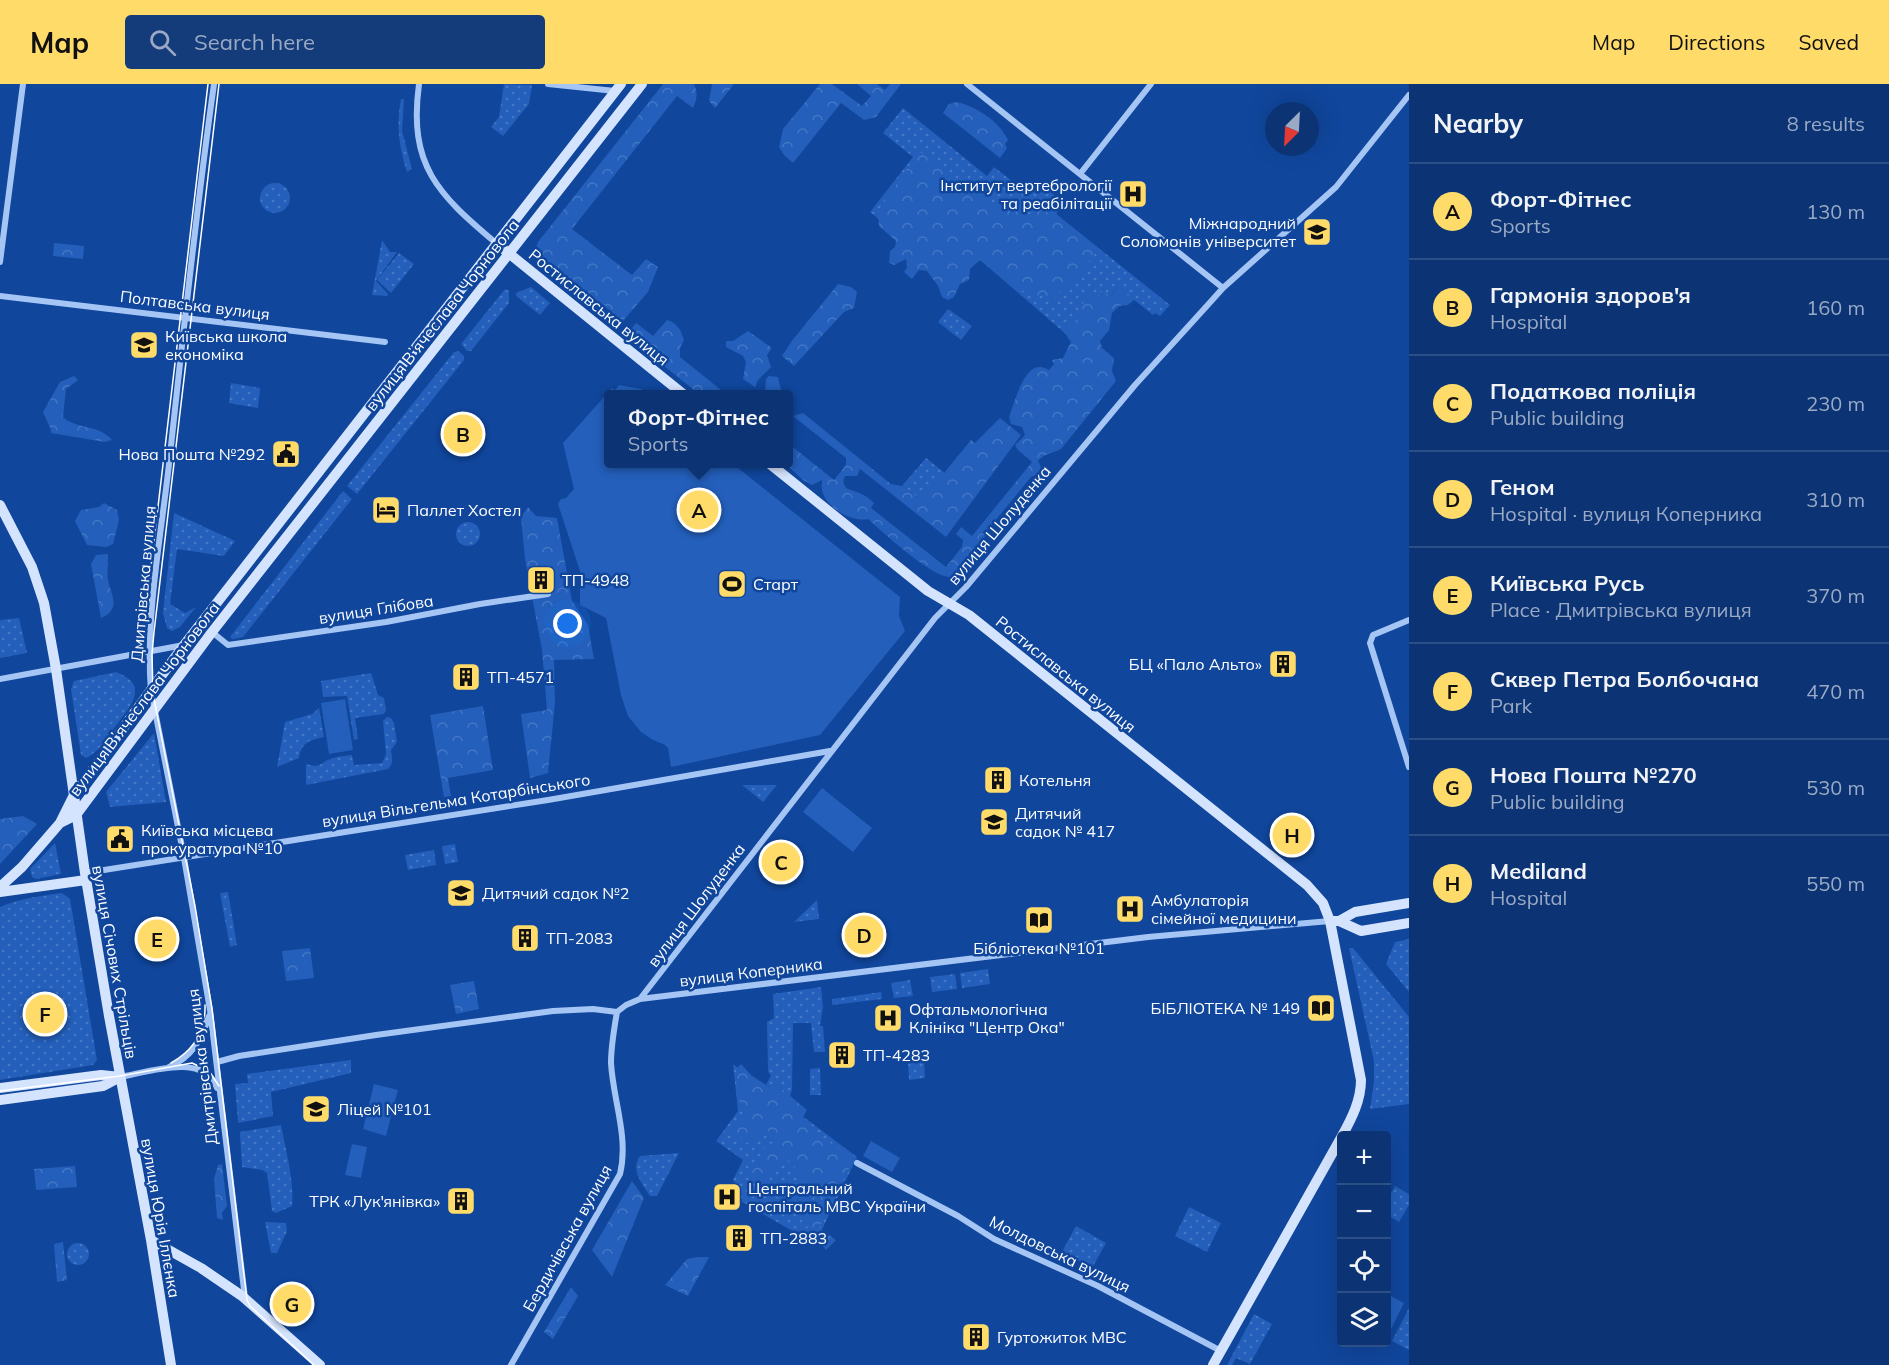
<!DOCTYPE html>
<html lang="en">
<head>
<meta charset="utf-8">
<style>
	:root { --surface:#0c3475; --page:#153c7a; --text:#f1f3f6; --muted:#9aaac5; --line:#2c4f87; --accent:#ffdb69 }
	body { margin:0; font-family:Mulish,sans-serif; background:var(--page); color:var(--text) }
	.controls { position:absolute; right:18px; bottom:18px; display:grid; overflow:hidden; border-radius:6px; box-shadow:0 6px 24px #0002 }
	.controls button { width:54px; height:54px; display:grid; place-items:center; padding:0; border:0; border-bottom:2px solid var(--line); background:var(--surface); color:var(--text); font:30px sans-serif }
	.compass { position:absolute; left:1265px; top:18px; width:54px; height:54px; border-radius:50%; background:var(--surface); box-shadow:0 6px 24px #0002; rotate:204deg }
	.you { position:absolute; left:568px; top:540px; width:21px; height:21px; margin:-15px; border:4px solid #fff; border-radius:50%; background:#1a73e8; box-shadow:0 0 0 9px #1a73e833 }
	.badge { display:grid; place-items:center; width:39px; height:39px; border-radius:50%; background:var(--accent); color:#111; font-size:20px; font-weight:700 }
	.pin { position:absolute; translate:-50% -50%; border:3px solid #fff; box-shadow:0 2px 6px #0006 }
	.popup { position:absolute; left:604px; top:306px; width:189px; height:78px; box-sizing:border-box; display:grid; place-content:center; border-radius:6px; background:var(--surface); filter:drop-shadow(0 2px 4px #0005); font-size:20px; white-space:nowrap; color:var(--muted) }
	.popup b { font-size:22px; color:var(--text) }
	.popup::after { content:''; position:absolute; left:50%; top:100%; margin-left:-12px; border:12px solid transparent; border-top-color:var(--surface) }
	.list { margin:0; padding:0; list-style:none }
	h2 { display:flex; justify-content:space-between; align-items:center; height:78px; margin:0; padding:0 24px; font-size:26px }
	h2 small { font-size:20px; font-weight:400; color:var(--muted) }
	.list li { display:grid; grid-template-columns:39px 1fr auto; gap:18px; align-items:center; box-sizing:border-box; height:96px; padding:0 24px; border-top:2px solid var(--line) }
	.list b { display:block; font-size:22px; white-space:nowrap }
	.list p { margin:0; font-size:20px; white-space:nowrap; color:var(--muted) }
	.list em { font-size:20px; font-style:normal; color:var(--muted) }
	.icon { flex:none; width:33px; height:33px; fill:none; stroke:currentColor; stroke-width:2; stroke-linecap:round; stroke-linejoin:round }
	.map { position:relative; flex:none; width:1409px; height:1281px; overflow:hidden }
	header { display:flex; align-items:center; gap:36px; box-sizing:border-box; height:84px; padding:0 30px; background:var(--accent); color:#111 }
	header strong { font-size:28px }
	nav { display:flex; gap:33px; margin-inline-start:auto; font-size:21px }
	.search { width:420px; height:54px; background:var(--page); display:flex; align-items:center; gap:15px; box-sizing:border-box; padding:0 21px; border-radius:6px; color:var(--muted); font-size:22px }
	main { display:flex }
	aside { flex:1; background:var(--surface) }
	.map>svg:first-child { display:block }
	.grass { fill:url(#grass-dots) }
	.forest { fill:url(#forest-crowns) }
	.pitch { fill:#235fbb }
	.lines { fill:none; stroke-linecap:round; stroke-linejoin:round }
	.street { stroke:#a5c5f5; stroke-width:6 }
	.secondary { stroke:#d5e4fe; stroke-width:10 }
	.tram { stroke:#fff; stroke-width:1.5 }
	.labels { text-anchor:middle; stroke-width:5; stroke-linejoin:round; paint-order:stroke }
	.poi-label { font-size:16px; fill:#fff; stroke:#10469c; text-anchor:start }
	.street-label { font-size:16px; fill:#fff; stroke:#10469c }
</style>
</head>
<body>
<header>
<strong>Map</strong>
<div class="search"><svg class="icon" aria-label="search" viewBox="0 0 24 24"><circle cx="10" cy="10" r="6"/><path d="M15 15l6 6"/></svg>Search here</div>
<nav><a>Map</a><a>Directions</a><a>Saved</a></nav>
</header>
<main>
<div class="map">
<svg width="1409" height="1281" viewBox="0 0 1409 1281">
	<defs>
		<pattern id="grass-dots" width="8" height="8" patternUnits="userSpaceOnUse" patternTransform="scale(1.5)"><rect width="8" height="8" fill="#235fbb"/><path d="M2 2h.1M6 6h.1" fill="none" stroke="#4477c5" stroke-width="1.8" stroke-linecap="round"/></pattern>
		<pattern id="forest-crowns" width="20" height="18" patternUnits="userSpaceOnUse" patternTransform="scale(1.5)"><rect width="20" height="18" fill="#235fbb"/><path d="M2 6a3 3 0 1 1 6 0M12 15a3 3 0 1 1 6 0" fill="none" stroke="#4477c5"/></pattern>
	</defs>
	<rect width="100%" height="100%" fill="#10469c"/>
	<path class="grass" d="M504,0L532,1L529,20L503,52L491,43L499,33Z
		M401,15H404L402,47L412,85L407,88C399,63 396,41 401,15Z
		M903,24L987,92L994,83L1030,111L1040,99L1063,119L1056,130L1170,221L1160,232L1155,229L1153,231L1118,203L1075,258L965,163L944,188L870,128L913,73L883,49Z
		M260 114a15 15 0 1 1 30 0a15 15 0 1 1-30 0Z
		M382,156L390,168H397L376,197L388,210L387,212L372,211Z
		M399,169L414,180L391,209L377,196Z
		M531,203L550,219L540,231L516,212V209Z
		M505,205L509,207V219L471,267H467L461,260Z
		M948,225L972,242L961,256L938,238Z
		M458,267L464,272V276L357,410L347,402L454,268Z
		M231,299L260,304L258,324L229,319Z
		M926,374L945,389L922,416L902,402Z
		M343,407L352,415L243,553L233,555L230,553Z
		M174,429L235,457L224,472L177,465L170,520L185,529L196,523L180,543L172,547L167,544L163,529Z
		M456 450a12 12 0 1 1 24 0a12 12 0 1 1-24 0Z
		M19,534L27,569L0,574V536Z
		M116,588C151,601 130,623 115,643C106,655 99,668 86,674L81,671L71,605L74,597Z
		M371,589L378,611L384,614L386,626L384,630L355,634L358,655L354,656L347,612L323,613L321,597Z
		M319,624L324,653C311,656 301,658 299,674L277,683L285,638L312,630Z
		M387,633L391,634L394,639L397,658L391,666C392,674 394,679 388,685L306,701V680C322,685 320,678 333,674C339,672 346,672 352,671L354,681L382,679L386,670L383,637Z
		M154,649L166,718L110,723L106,708Z
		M742,701H777L763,718Z
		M55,759L61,790L36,795L32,793L30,785Z
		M455,760L458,778L445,780L442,762Z
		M434,766L436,781L408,786L405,771Z
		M228,808L237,861L230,863L220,809Z
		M62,809L70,815L97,976L93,981L0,996V823C20,814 41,812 62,809Z
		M817,816L819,835L794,838Z
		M1409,855V908L1386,880L1395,858Z
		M1349,864H1353L1409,933V1020L1370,1025L1374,998V977Z
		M988,885L990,900L962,904L960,889Z
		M955,890L957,905L932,908L930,893Z
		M910,896L913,912L894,914L891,899Z
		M821,903L823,923L820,942H823L825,968H814L811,939H793L792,1006L790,1012L775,999L770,1003L766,1001L771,991L768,988L767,938L774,934L773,910Z
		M881,908L882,915L832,921V915Z
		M351,976V989L271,1008L273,1032L238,1039L235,1000L248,999L247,990Z
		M924,976L925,994L909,996L908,977Z
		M733,980L857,1073L815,1160L742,1118L739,1103L733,1096L743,1076L716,1057L738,1027Z
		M820,984L821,1011H810V985Z
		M281,1041C286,1067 294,1095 292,1122L276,1129L272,1127L267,1089L262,1086L242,1083L240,1051V1048Z
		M679,1069L657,1112H650C642,1099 630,1086 640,1072Z
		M1395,1102L1409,1110V1121L1399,1138L1387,1131V1117Z
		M1189,1123L1221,1139L1207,1168L1175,1152Z
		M265,1138L286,1139L287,1147L277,1169H271Z
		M1076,1142L1106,1159L1092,1184L1062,1168Z
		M67 1170a11 11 0 1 1 22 0a11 11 0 1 1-22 0Z
		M1409,1224V1266L1392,1257Z
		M1254,1230L1272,1240L1250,1280L1236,1274L1232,1281H1227Z"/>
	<path class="forest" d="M663,0H694C698,8 697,16 693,24L677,12L572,145L632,191L646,175L658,183L648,208L623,237L540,172L536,164L538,158Z
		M712,0H734L715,24L709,17Z
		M820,0H832L862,22L871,12L857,0H877L885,6L890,0H901L876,33L864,36L841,19L793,79L784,71L779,63L783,45Z
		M957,18C977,23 999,37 1008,56L1005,60L1007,64L1000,74L943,29L949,20Z
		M919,67L965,104L979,108L989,115L990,122H1011L1028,132L1045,114L1053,115L1062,121L1056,130L1099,165L1067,206L1060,207L1053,215L1044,212L1032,211L1010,201L994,183L980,176L970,185L969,196L960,200L954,213L948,216L942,213L938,202L927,187L919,186L912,195L904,188L907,184L906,175L894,181L889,179L890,167L895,163L896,157L879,142L878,127Z
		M54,159L84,162L83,175L53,172Z
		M838,200L851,203L857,208L854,224L844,228L794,282L782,272L791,258Z
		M1118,203L1135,215L1128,221L1119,222L1112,229L1109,246L1100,257L1102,264L1114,274L1112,287L1116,297L1061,365C1053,369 1042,371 1038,377L1041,383L1038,390L1031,393L986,448L984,455L952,493C933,495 884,449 868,435C852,439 825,423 822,406C821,403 822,400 822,396L812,401L803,396L786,380H789V360L834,396L846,381V374L793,332L803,329L891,400L902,402L922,416L971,356L975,359L1000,334L1021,351L946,453L860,385L857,392H845L843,398L846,404C858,409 864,409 874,419L871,424L946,483L962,463L963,456L956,450L961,443L972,452L1032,378L1018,366L1015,361L1025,351L1022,343L1011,340L1009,333C1014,321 1023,282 1040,283C1044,283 1046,285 1049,286L1054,280L1052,276L1063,274L1071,258L1064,248L1080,234L1076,228L1090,210L1096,214L1101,207L1111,212Z
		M667,236C677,239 681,246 684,256L680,264V273L726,310H699L654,274L640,258L632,244L636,239L653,252Z
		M748,247L772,264L767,271L771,283L758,296L755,303L743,295L746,278L743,272L726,263V257H733Z
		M74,292L78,296L66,305L63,333C79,347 97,339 112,356L105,358L51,349V346L43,328L60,298Z
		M769,292L778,293L782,310H765L766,295Z
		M104,419L117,426L119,436L113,460L106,463L87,461L75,437L81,426L99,423Z
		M528,423L536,432L557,434L572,517L588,541L594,575L554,576L555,619L548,689L530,694L521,630L547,626L542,566L525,475L521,433Z
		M108,470C108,479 107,488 108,496C111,511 122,525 101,534L91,480L96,471Z
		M483,622L493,686L448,694L451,712L444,713L430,631Z
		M23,732L37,740L0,780V735Z
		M310,864L314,894L286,897L282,867Z
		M474,897L479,925L456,930L450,901Z
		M741,980L751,991L769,1003L775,999L807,1026L801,1037L853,1076L819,1144L836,1156L826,1166L791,1123L794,1112L808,1109L811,1101C801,1094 796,1082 786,1075C775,1086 766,1101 749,1095L747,1090L768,1060L776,1059V1053L768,1047L758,1049L752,1057L747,1059L732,1046L743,1032L736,985Z
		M222,1080L227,1122L222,1129L223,1136L217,1134L214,1095L218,1081Z
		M75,1082L77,1103L36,1106L34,1085Z
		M632,1097L644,1114L612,1193L592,1166Z
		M63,1158L67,1196L57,1198L54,1160Z
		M698,1173H709L688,1212L665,1201L687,1175Z
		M571,1203L578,1212L553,1255L544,1248Z"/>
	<path class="pitch" d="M619,301L641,305L648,310H609V380H733L900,513L899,532L905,547L820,651L671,683L668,664L665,661L653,656L641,648L628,632L621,611L606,534L580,521V487L558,420L561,415L566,414L574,405L563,359L612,304L615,306Z
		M345,615L353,666L329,670L321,619Z
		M822,704L872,744L853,768L803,728Z
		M374,1000L398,1006L386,1052L363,1045Z
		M871,1057L900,1074L892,1088L863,1072Z
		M352,1060L367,1063L361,1094L345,1091Z
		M1387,1210L1404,1219L1387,1253Z"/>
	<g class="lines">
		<path class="street" d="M214,0C196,126 183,253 169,380C161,452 145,535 151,607L183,768L210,926L245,1214
			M419,0C408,82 438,110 496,159
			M548,0L615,7
			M967,0L1223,204
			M1080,90L1151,0
			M0,178L23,0
			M0,212L385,258
			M1409,536L1373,551L1370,559L1409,683
			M212,548L228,561L386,538L480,520L548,510
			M0,595L184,561
			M85,789L548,716L830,667
			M640,915L935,534L966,503L1135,301L1205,224L1223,204L1336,103L1409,11
			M217,978L239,972L376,951L553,927L593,925L617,928L626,921L640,915L1148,853L1330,837
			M169,983C192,973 202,955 209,932
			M120,993C149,988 204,968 217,1004
			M857,1079L958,1132L994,1155L1098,1202L1221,1267
			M511,1281L620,1090C629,1053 613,1016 611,979C611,962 614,945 617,928"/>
		<path class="secondary" d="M496,159L683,310
			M770,380L928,507L969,531L1307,801L1323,819L1330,837L1361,996C1361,1016 1352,1034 1342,1052
			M0,421L32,483L44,519L56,585L85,789L109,932L151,1156L171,1281
			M60,739L76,731L212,548L642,0
			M0,803L22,783L60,739L74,711L184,561L621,0
			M0,808L86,796
			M1330,837H1339L1361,847L1409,839
			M1339,837L1355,828L1409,819
			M0,1004L101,991L120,993
			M0,1016L103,1002L120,993
			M151,1156L201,1184L242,1212L320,1281
			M1213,1281L1342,1052"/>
		<path class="tram" d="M219,0L154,548L152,570L153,610L195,822L212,925L247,1216L250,1222L314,1281
			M148,538L151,482L208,0
			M171,979C194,966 206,948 205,921
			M0,1007L120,992L192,979L209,987L219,1002"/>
	</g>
	<defs>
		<g id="hospital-square" transform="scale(1.5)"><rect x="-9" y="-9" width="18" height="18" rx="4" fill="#ffdb69" stroke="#10469c"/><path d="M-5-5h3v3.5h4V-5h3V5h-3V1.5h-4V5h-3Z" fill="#111"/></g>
		<g id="university-square" transform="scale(1.5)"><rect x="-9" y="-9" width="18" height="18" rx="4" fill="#ffdb69" stroke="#10469c"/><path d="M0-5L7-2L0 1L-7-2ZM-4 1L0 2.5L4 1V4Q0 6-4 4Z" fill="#111"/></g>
		<g id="civic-square" transform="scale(1.5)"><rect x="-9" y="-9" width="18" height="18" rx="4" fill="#ffdb69" stroke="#10469c"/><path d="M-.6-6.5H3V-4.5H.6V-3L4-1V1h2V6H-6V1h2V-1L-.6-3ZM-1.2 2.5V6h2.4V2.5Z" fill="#111"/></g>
		<g id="hotel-square" transform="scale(1.5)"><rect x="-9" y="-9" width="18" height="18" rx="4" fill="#ffdb69" stroke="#10469c"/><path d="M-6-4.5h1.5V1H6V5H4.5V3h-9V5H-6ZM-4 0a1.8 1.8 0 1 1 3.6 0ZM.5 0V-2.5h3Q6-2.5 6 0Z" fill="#111"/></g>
		<g id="building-square" transform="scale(1.5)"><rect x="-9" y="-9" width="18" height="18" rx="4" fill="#ffdb69" stroke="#10469c"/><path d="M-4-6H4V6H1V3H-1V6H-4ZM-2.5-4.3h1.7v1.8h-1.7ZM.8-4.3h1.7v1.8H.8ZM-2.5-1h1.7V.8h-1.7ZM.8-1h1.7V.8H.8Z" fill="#111"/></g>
		<g id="stadium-square" transform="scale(1.5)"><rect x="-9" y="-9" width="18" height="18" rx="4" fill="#ffdb69" stroke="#10469c"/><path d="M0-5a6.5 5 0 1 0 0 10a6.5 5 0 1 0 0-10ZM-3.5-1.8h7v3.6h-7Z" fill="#111"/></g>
		<g id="school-square" transform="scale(1.5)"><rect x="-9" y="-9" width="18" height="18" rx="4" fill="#ffdb69" stroke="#10469c"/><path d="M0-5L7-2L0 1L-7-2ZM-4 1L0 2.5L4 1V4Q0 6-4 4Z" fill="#111"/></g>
		<g id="library-square" transform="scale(1.5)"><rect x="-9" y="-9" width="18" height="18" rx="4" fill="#ffdb69" stroke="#10469c"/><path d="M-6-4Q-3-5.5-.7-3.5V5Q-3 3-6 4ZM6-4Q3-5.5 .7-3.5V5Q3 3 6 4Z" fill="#111"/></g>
	</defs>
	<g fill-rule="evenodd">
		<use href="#hospital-square" x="1133" y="110"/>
		<use href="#university-square" x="1317" y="148"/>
		<use href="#university-square" x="144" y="261"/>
		<use href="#civic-square" x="286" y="370"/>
		<use href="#hotel-square" x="386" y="426"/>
		<use href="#building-square" x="541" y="496"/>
		<use href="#stadium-square" x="732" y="500"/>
		<use href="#building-square" x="1283" y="580"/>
		<use href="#building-square" x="466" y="593"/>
		<use href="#building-square" x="998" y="696"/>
		<use href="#school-square" x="994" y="738"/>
		<use href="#civic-square" x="120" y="755"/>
		<use href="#school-square" x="461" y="809"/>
		<use href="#hospital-square" x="1130" y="825"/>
		<use href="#library-square" x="1039" y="836"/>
		<use href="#building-square" x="525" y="854"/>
		<use href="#library-square" x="1321" y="924"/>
		<use href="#hospital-square" x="888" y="934"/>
		<use href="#building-square" x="842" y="971"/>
		<use href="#school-square" x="316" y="1025"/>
		<use href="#hospital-square" x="727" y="1113"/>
		<use href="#building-square" x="461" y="1117"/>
		<use href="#building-square" x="739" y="1154"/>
		<use href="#building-square" x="976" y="1253"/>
	</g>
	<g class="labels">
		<g class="poi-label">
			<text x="1112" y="107" text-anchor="end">Інститут вертебрології<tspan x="1112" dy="18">та реабілітації</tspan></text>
			<text x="1296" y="145" text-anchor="end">Міжнародний<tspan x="1296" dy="18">Соломонів університет</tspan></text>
			<text x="165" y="258">Київська школа<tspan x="165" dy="18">економіка</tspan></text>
			<text x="265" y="376" text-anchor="end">Нова Пошта №292</text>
			<text x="407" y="432">Паллет Хостел</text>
			<text x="562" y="502">ТП-4948</text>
			<text x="753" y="506">Старт</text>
			<text x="1262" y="586" text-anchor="end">БЦ «Пало Альто»</text>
			<text x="487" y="599">ТП-4571</text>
			<text x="1019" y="702">Котельня</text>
			<text x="1015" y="735">Дитячий<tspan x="1015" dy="18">садок № 417</tspan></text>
			<text x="141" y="752">Київська місцева<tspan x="141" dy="18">прокуратура №10</tspan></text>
			<text x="482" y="815">Дитячий садок №2</text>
			<text x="1151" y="822">Амбулаторія<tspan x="1151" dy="18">сімейної медицини</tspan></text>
			<text x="546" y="860">ТП-2083</text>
			<text x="1039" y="870" text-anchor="middle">Бібліотека №101</text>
			<text x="1300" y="930" text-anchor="end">БІБЛІОТЕКА № 149</text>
			<text x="909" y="931">Офтальмологічна<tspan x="909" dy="18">Клініка "Центр Ока"</tspan></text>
			<text x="863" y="977">ТП-4283</text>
			<text x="337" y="1031">Ліцей №101</text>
			<text x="748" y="1110">Центральний<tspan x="748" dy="18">госпіталь МВС України</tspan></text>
			<text x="440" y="1123" text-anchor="end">ТРК «Лук'янівка»</text>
			<text x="760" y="1160">ТП-2883</text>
			<text x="997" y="1259">Гуртожиток МВС</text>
		</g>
		<g class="street-label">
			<text transform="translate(195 221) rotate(7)" y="6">Полтавська вулиця</text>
			<text transform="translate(599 223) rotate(39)" y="6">Ростиславська вулиця</text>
			<text transform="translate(442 231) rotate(-52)" y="6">вулиця Вʼячеслава Чорновола</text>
			<text transform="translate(999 441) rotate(-50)" y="6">вулиця Шолуденка</text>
			<text transform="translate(143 500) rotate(-85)" y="6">Дмитрівська вулиця</text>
			<text transform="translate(376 525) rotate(-9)" y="6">вулиця Глібова</text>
			<text transform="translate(1066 590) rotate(39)" y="6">Ростиславська вулиця</text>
			<text transform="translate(144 615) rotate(-53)" y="6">вулиця Вʼячеслава Чорновола</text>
			<text transform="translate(456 716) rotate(-9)" y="6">вулиця Вільгельма Котарбінського</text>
			<text transform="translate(696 821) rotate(-53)" y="6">вулиця Шолуденка</text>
			<text transform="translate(115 878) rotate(80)" y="6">вулиця Січових Стрільців</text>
			<text transform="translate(751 888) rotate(-7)" y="6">вулиця Коперника</text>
			<text transform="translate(202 983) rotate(-97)" y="6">Дмитрівська вулиця</text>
			<text transform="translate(161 1134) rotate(80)" y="6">вулиця Юрія Іллєнка</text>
			<text transform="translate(567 1154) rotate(-61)" y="6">Бердичівська вулиця</text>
			<text transform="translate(1060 1170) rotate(26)" y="6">Молдовська вулиця</text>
		</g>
	</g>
</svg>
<div class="controls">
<button>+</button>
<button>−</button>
<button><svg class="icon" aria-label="locate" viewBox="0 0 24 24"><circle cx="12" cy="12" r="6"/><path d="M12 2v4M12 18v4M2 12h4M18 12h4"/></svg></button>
<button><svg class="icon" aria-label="layers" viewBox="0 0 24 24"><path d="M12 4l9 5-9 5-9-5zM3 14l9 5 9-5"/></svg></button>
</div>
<svg class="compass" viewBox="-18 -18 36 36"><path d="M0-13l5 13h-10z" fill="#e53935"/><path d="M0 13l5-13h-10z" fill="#9aaac5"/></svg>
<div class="you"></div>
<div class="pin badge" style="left:699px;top:426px">A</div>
<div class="popup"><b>Форт-Фітнес</b>Sports</div>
<div class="pin badge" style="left:463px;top:350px">B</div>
<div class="pin badge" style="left:781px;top:778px">C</div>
<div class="pin badge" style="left:864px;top:851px">D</div>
<div class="pin badge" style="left:157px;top:855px">E</div>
<div class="pin badge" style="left:45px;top:930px">F</div>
<div class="pin badge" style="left:292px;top:1220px">G</div>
<div class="pin badge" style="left:1292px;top:751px">H</div>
</div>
<aside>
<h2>Nearby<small>8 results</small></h2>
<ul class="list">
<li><span class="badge">A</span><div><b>Форт-Фітнес</b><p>Sports</p></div><em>130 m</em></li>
<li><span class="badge">B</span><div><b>Гармонія здоров'я</b><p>Hospital</p></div><em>160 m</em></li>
<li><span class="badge">C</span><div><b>Податкова поліція</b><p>Public building</p></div><em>230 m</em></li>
<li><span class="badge">D</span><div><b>Геном</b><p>Hospital · вулиця Коперника</p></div><em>310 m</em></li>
<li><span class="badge">E</span><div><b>Київська Русь</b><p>Place · Дмитрівська вулиця</p></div><em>370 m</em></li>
<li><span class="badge">F</span><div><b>Сквер Петра Болбочана</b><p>Park</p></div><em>470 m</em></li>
<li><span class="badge">G</span><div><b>Нова Пошта №270</b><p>Public building</p></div><em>530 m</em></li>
<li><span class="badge">H</span><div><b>Mediland</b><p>Hospital</p></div><em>550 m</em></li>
</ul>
</aside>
</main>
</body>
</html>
